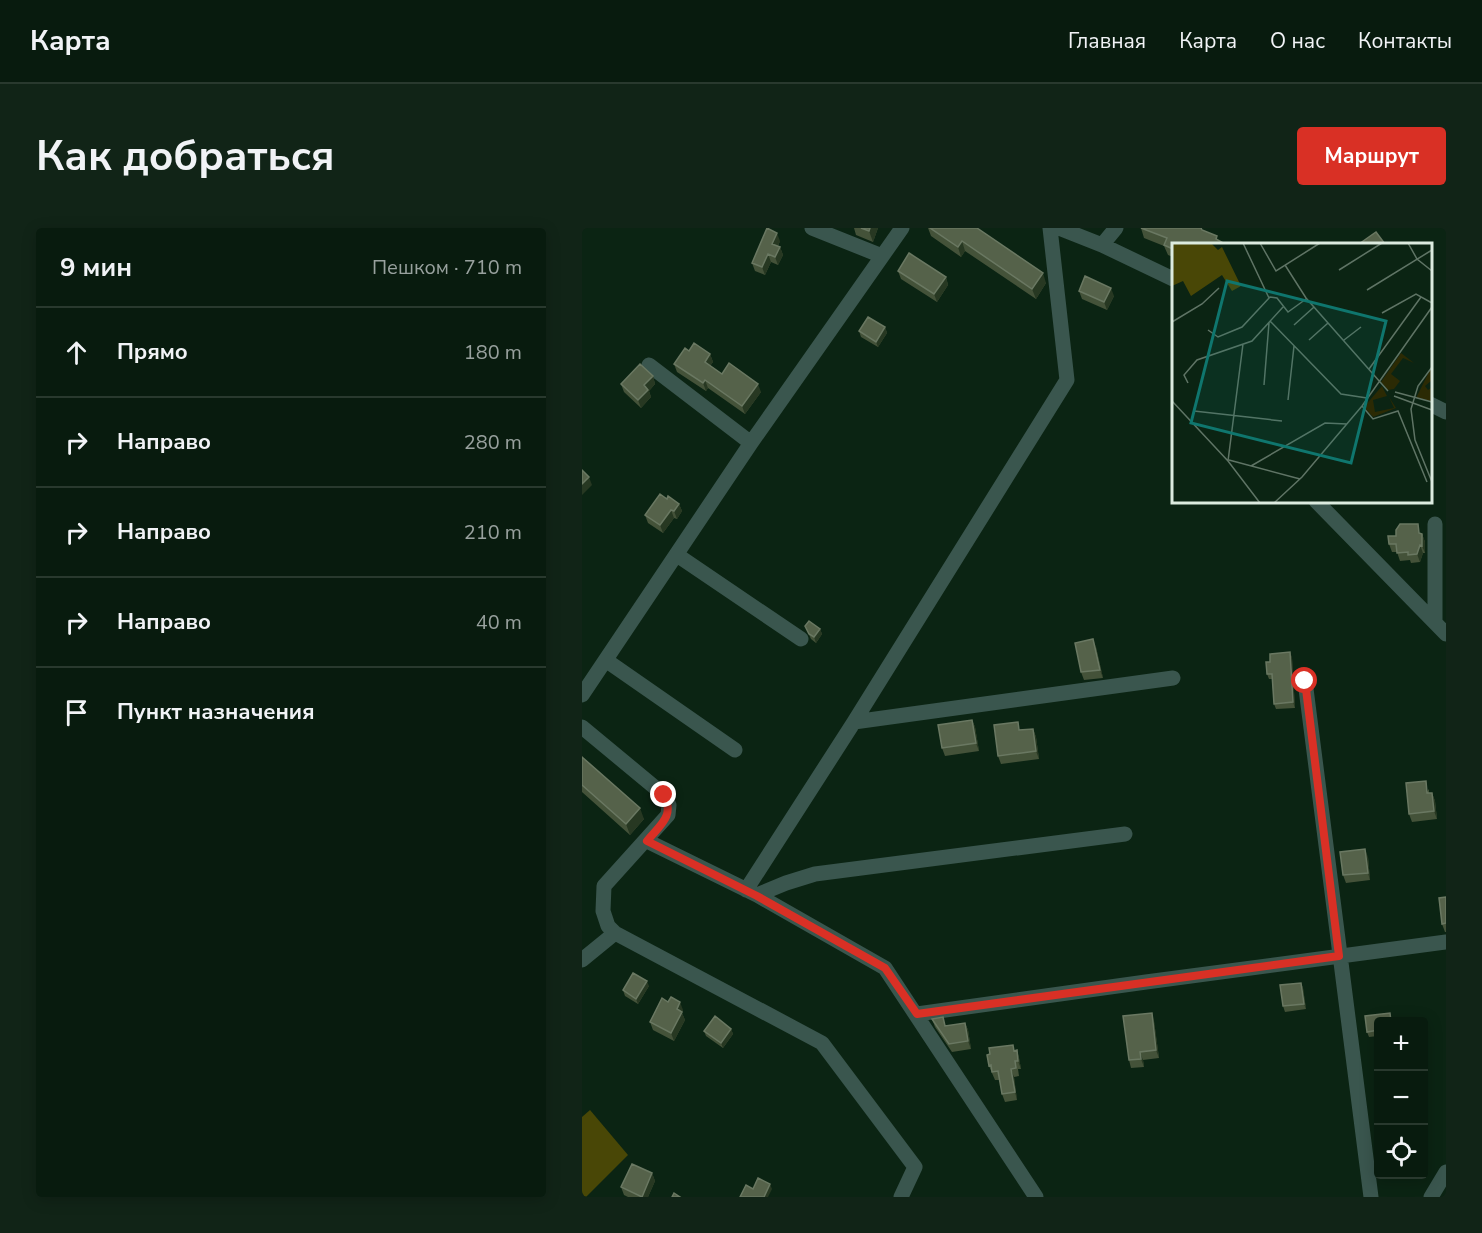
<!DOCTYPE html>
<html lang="ru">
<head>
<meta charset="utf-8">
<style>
	:root { --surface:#081b0e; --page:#112417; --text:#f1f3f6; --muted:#98a19e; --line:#29392e; --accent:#d93025 }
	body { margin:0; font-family:"Nunito Sans",sans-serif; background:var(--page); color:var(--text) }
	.controls { position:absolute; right:18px; bottom:18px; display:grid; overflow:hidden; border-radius:6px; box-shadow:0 3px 15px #0003 }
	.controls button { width:54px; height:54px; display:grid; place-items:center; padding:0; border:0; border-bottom:2px solid var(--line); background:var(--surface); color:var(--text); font:30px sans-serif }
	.stop { position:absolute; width:18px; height:18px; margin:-14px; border:4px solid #d93025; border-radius:50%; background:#fff }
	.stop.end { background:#d93025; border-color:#fff; box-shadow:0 2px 6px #0008 }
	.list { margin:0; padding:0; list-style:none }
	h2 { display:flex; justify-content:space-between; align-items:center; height:78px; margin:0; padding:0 24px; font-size:26px }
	h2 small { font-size:20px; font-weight:400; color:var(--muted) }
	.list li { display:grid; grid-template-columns:39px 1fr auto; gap:18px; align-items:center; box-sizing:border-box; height:90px; padding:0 24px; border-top:2px solid var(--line) }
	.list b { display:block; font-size:22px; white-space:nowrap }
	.list em { font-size:20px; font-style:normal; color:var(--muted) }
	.icon { flex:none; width:33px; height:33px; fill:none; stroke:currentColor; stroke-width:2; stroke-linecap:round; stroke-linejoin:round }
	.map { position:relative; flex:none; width:864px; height:969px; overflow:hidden; border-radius:6px }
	header { display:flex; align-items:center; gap:36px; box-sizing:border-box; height:84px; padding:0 30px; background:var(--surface); border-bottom:2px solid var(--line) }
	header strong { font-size:28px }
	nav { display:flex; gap:33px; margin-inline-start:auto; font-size:21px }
	.intro { display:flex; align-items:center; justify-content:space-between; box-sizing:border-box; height:144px; padding:0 36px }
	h1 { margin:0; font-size:42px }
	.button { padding:15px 27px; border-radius:6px; background:var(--accent); color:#fff; font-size:21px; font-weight:700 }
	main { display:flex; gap:36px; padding:0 36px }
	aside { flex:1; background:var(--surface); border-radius:6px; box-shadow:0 3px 15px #0003 }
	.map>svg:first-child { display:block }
	.forest { fill:#494706 }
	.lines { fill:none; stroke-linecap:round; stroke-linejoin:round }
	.minor { stroke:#3a564e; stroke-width:15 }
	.wall { fill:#445239 }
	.shaded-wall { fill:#273822 }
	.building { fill:#55624a; stroke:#6a7862; stroke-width:1.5 }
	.route { stroke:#d93025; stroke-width:8 }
	.inset-road { fill:none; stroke:#5f7465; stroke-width:1.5 }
	.view { fill:#0f766e; fill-opacity:0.15; stroke:#0f766e; stroke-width:3 }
	.inset-edge { fill:none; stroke:#dcebdf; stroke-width:3 }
</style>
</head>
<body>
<header>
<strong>Карта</strong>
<nav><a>Главная</a><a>Карта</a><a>О нас</a><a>Контакты</a></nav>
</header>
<div class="intro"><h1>Как добраться</h1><a class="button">Маршрут</a></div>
<main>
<aside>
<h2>9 мин<small>Пешком · 710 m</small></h2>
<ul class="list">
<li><svg class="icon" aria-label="ahead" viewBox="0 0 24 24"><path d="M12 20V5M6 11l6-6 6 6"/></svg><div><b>Прямо</b></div><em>180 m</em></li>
<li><svg class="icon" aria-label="right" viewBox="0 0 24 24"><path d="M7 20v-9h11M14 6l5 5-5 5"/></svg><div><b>Направо</b></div><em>280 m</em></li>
<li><svg class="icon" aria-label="right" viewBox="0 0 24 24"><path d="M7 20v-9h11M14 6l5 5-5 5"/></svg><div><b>Направо</b></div><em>210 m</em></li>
<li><svg class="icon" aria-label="right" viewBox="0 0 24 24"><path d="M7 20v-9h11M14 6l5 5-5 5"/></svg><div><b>Направо</b></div><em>40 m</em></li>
<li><svg class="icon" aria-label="arrive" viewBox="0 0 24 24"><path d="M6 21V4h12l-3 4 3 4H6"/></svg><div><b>Пункт назначения</b></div></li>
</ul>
</aside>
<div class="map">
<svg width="864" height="969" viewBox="0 0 864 969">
	<rect width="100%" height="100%" fill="#0b2413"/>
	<path class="forest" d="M8,882L46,927L4,969H0V889Z"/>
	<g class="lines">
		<path class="minor" d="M230,0L300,28
			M477,0L520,17L591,51
			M520,17L534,0
			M67,137L169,215
			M848,176L864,184
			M734,273L864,406
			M95,327L219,411
			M853,394V296
			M25,433L153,522
			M723,453L789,969
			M0,467L169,215L320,0
			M272,494L591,450
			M0,499L82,567L87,577L86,587L22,658L21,683L26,698L33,705L240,815L333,939L319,969
			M65,613L175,667L303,740L454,969
			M164,662L272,494L485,152L468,0
			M175,667L204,655L233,646L543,606
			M0,732L33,705
			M335,786L564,754L864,714
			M849,969L864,944"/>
	</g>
	<path class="wall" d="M272,0H296L291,14L274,7Z
		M346,0H395L464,55L454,71L383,23L379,29L349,8Z
		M559,0H619L591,16V29L586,27L582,18L562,10Z
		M198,13L196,18L198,19L201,27L196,37L189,34L183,47L173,43L170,35Z
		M316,43L364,49L366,57L355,74L319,51Z
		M497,63L532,68L525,82L500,71Z
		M303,99L305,105L296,119L279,109L277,103Z
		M107,123L128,126L131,134L128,138L140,146L179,164L163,186L126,160L124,163L95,144L92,136Z
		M71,148L73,156L67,163L69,169L59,180L42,164L39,156Z
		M85,271L97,276L100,283L95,291L92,290L81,305L66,295L63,287Z
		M839,306H840L843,314V325H841L838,334L829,335L828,332L818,333L815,324H810L807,316Z
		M223,398L238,401L240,406L234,415L229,411Z
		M514,419L521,450L502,452L499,444Z
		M708,424L710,430L713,480L694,481L692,476L690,451H687L685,446Z
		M390,492L393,499L397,523L363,528L360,520Z
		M451,501L454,509L457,531L419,536L416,528Z
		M0,529L62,591L48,607L0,564Z
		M847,561V565H850L853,573L855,591L830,594L827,586Z
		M786,629L788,652L764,655L761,647Z
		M864,669V704H863L860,696Z
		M719,755L721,760L724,781L703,784L701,778Z
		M67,758L56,776L43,768L41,762Z
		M101,782L100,785L103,792L92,813L71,802L68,794Z
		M808,785L810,794H796V808L787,809L785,804L783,788Z
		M350,791L364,798L383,795L386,802L389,821L370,824L353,799Z
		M572,793L577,830L561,832L562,839L549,840L547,832Z
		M149,801L151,806L141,820L124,808L122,803Z
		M435,822L437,830L439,841H436L437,848L432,849L435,872L423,874L420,866L418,852H413L407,838Z
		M70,945L73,953L66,969H46L42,967L39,959Z"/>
	<path class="shaded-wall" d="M288,0H296L291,14L287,3Z
		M195,5L198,13L193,24L190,16Z
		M380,13L383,23L379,29L376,19Z
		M198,19L201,27L196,37L193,29Z
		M186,26L189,34L183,47L180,39Z
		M461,45L464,55L454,71L450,61Z
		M364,49L366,57L355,74L352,66Z
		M529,60L532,68L525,82L522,74Z
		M303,99L305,105L296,119L294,114Z
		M128,126L131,134L125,142L123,134Z
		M71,148L73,156L67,163L69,169L59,180L56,172L62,157Z
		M123,152L126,160L124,163L121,155Z
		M176,156L179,164L163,186L160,178Z
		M7,249L10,257L0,267V256Z
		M97,276L100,283L95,291L92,283Z
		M89,282L92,290L81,305L78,297Z
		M840,306L843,314V325L840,318Z
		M838,317L841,325L838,334L835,326Z
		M238,401L240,406L234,415L232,409Z
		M511,411L514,419L521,450L518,442Z
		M708,424L710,430L713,480L711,474Z
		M390,492L393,499L397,523L394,515Z
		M451,501L454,509L457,531L454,523Z
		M850,565L853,573L855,591L852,583Z
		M58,580L62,591L48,607L44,596Z
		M783,621L786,629L788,652L786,645Z
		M65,753L67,758L56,776L54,771Z
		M719,755L721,760L724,781L722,776Z
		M98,774L101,782L100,785L103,792L92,813L89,805L95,781Z
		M570,785L572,793L577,830L574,822Z
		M383,795L386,802L389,821L386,813Z
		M149,801L151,806L141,820L139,815Z
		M435,822L437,830L439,841L436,833Z
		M558,824L561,832L562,839L559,831Z
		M429,841L432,849L435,872L433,864Z
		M70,945L73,953L66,969H60Z
		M188,956L190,961L186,969H182Z"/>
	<path class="building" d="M185,0L195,5L190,16L198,19L193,29L186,26L180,39L170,35Z
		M279,0H288L287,3Z
		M348,0H395L461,45L450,61L380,13L376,19Z
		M559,0H619L620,2L635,8L634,11L643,16H591V21L582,17L585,10Z
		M794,4L803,16H777Z
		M327,25L364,49L352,66L316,43Z
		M503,48L529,60L522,74L497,63Z
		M286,89L303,99L294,114L277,103Z
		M112,115L128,126L123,134L140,146L147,135L176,156L160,178L123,152L121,155L92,136L103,120L107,123Z
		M58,136L71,148L62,157L66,162L56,172L39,156Z
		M0,242L7,249L0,256Z
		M78,266L85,271L86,268L97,276L92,283L89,282L78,297L63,287Z
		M818,296H836L837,305L840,306V318L838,317L835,326L826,327V324L815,325L814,316H807L806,308H814V302Z
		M227,393L238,401L232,409L227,406L223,398Z
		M511,411L518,442L499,444L493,415Z
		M708,424L711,474L692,476L690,446H685L684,434H688V426Z
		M390,492L394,515L360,520L356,497Z
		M436,494L437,502L451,501L454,523L416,528L412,497Z
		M0,529L58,580L44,596L0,557Z
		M844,553L845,565H850L852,583L827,586L824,555Z
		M783,621L786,645L761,647L758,624Z
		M864,669V695L860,696L857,670Z
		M51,745L65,753L54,771L41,762Z
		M719,755L722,776L701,778L698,757Z
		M89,769L98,774L95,781L100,784L89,805L68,794L80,770L86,774Z
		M570,785L574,822L558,824L559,831L547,832L541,788Z
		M808,785L809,794H796V802L785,804L783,788Z
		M133,788L149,801L139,815L122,803Z
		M361,789L363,798L383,795L386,813L367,816L350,791Z
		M431,817L432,823L435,822L436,833H433L434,840L429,841L433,864L420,866L416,843L410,844L409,837L407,838L405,827L408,826L407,820Z
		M50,936L70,945L60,969L39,959Z
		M176,950L188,956L182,969H158L164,957L171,961Z
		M92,965L98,969H90Z"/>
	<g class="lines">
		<path class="route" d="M82,567C93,588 78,597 65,613L175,668L303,740L335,786L757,728L723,453"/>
	</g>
	<g transform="translate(590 15)">
		<rect width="260" height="260" fill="#0b2413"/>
		<path d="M229,110L242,120L231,115L219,131L228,138L222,146L216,147L209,139ZM259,125V138L253,143L256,147L259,145V158L244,155ZM210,143L215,153L201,157L203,169L222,165L217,154L224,165L201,174L192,164Z" fill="#2b2a04"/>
		<path d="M0,0H39L46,7L50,4L69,43L60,48L50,32L19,53L11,38L0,43Z" fill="#494706"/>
		<path class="inset-road" d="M71,0L97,55M88,0L104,28L148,0M236,0L245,16L260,28M113,22L134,55L216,148M167,27L210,0M195,47L260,7M210,70L244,51L260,60M98,78L169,151L195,155M0,79L30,61L47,45M122,82L142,64M36,87L46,94L70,84L98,54L105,55L116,69L134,56M137,97L156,80M172,97L189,84M260,124L246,143L239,166L243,197L260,239M197,126L249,54M16,140L12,132L25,117L80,98L111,64M92,142L97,80M223,149L260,159M222,153L260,167M116,157L122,103M0,158L56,218L88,260M190,163L201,176L226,168L255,239M22,168L110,178M57,217L128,236M56,218L71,101M79,223L153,180L175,181M102,260L130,234L190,163L260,64"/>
		<path class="view" d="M55,38L214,78L179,220L19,180Z"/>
		<rect width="260" height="260" class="inset-edge"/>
	</g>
</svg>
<div class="controls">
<button>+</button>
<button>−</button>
<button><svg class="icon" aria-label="locate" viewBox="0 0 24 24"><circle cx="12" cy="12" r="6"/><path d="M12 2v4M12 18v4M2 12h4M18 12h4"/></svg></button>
</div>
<div class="stop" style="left:723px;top:453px"></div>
<div class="stop end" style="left:82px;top:567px"></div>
</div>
</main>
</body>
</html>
